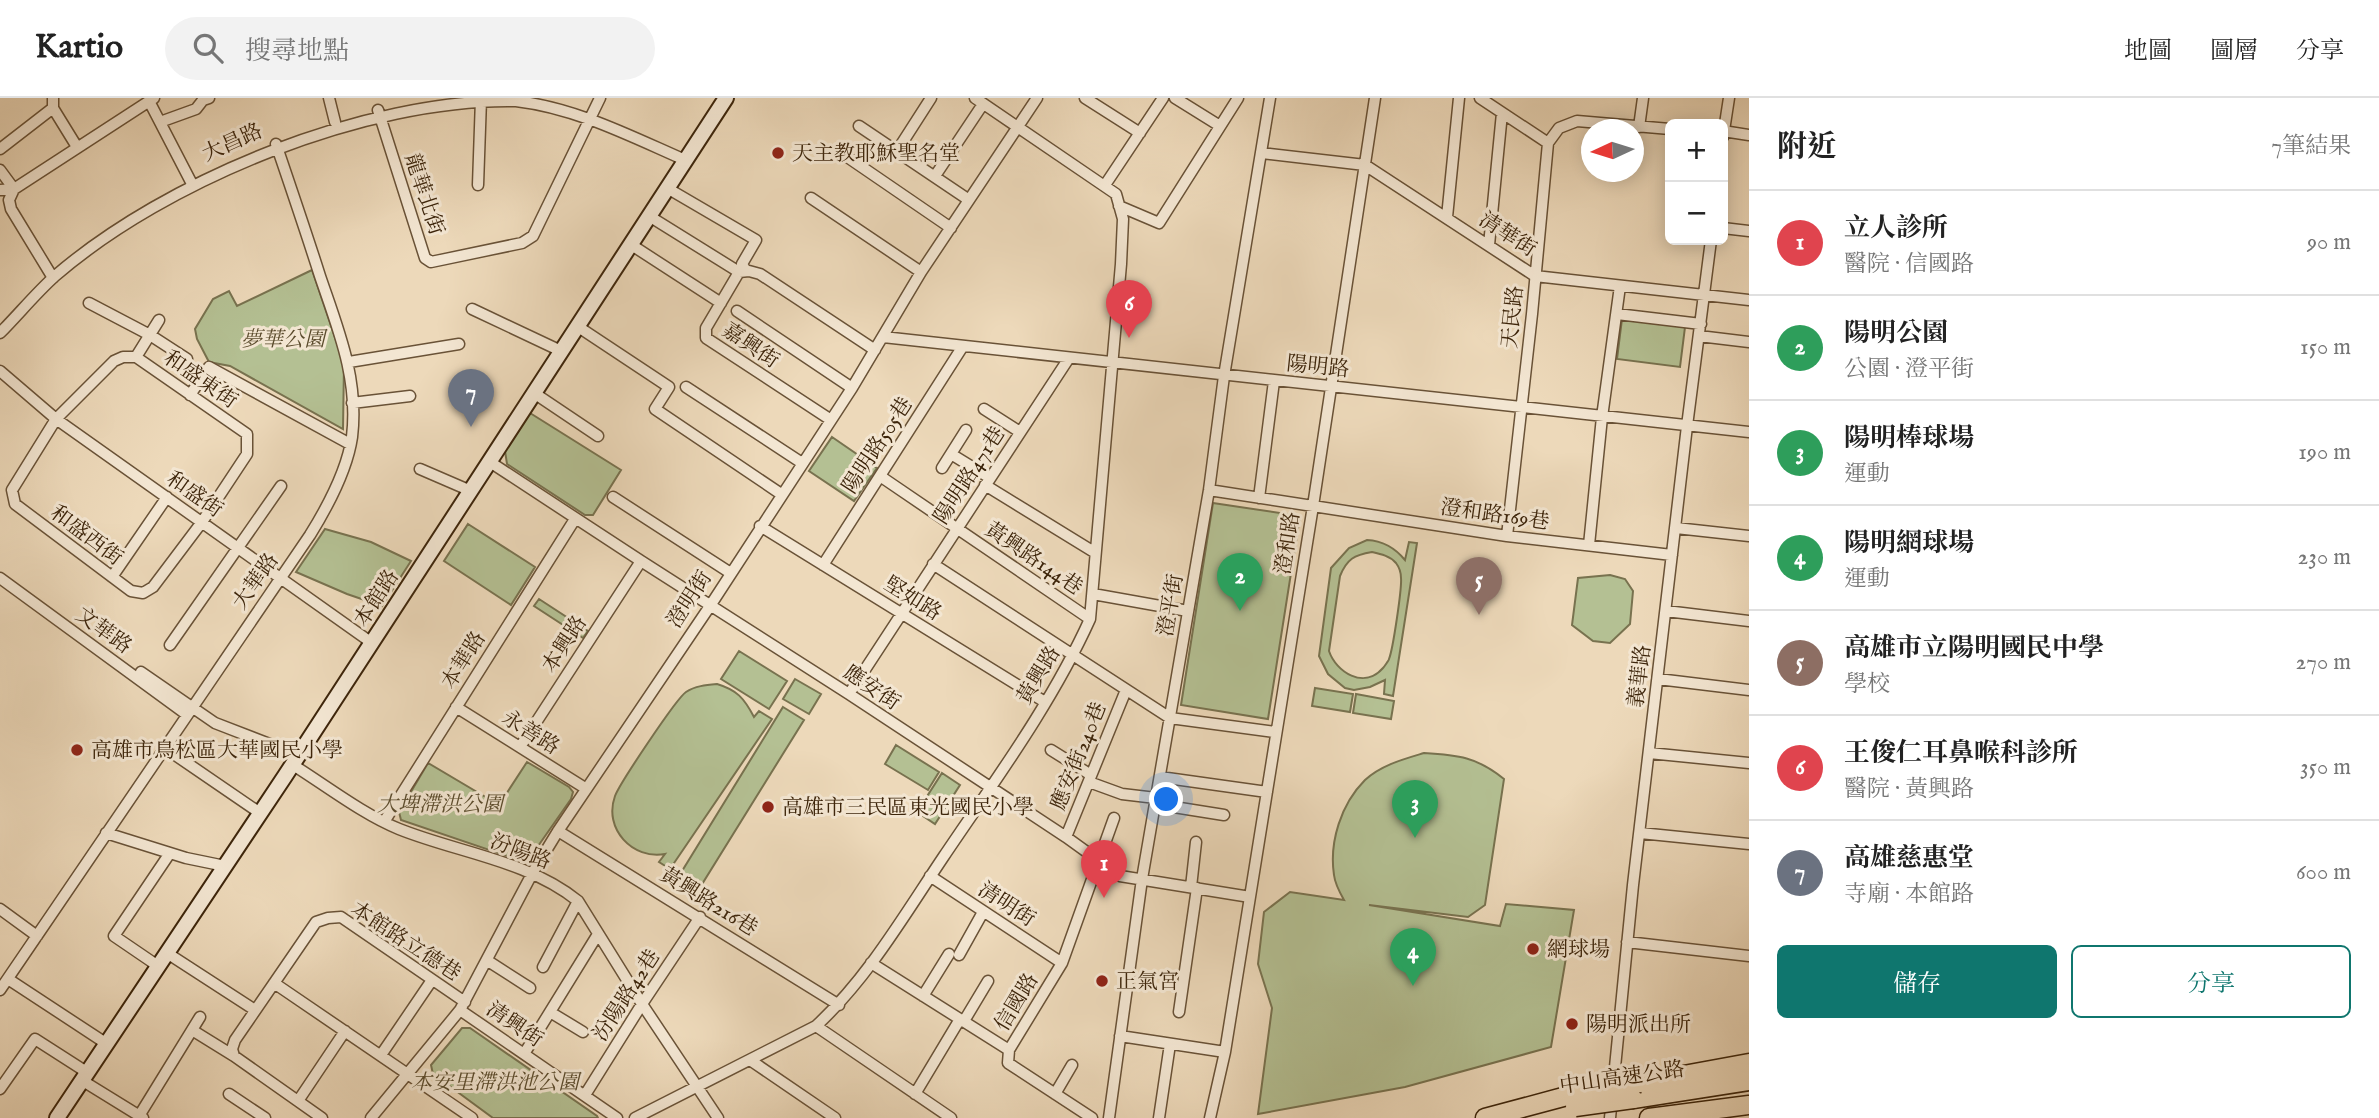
<!DOCTYPE html>
<html lang="zh-TW">
<head>
<meta charset="utf-8">
<style>
	:root { --surface:#fff; --page:#f2f2f2; --text:#222; --muted:#767676; --line:#e0e0e0; --accent:#0f766e }
	body { margin:0; font-family:"IM FELL English","Noto Serif TC",serif; background:var(--page); color:var(--text) }
	.controls { position:absolute; right:21px; top:21px; display:grid; overflow:hidden; border-radius:10px; box-shadow:0 4px 18px #0003 }
	.controls button { width:63px; height:63px; display:grid; place-items:center; padding:0; border:0; border-bottom:2px solid var(--line); background:var(--surface); color:var(--text); font:35px sans-serif }
	.compass { position:absolute; left:1581px; top:21px; width:63px; height:63px; border-radius:50%; background:var(--surface); box-shadow:0 4px 18px #0003; rotate:266deg }
	.you { position:absolute; left:1167px; top:702px; width:24px; height:24px; margin:-18px; border:5px solid #fff; border-radius:50%; background:#1a73e8; box-shadow:0 0 0 10px #1a73e833 }
	.badge { display:grid; place-items:center; width:46px; height:46px; border-radius:50%; background:var(--accent); color:#fff; font-size:23px; font-weight:700 }
	.pin { position:absolute; translate:-50% -58px; filter:drop-shadow(0 2px 4px #0008) }
	.pin::after { content:''; position:absolute; top:37px; width:24px; height:21px; background:inherit; clip-path:polygon(0 0,100% 0,50% 100%) }
	.list { margin:0; padding:0; list-style:none }
	h2 { display:flex; justify-content:space-between; align-items:center; height:91px; margin:0; padding:0 28px; font-size:30px }
	h2 small { font-size:23px; font-weight:400; color:var(--muted) }
	.list li { display:grid; grid-template-columns:46px 1fr auto; gap:21px; align-items:center; box-sizing:border-box; height:105px; padding:0 28px; border-top:2px solid var(--line) }
	.list b { display:block; font-size:26px; white-space:nowrap }
	.list p { margin:0; font-size:23px; white-space:nowrap; color:var(--muted) }
	.list em { font-size:23px; font-style:normal; color:var(--muted) }
	.actions { display:flex; gap:14px; padding:21px 28px }
	.actions a { flex:1; padding:16px 0; border:2px solid var(--accent); border-radius:10px; text-align:center; font-size:24px; color:var(--accent) }
	.actions .main { background:var(--accent); color:#fff }
	.icon { flex:none; width:38px; height:38px; fill:none; stroke:currentColor; stroke-width:2; stroke-linecap:round; stroke-linejoin:round }
	.map { position:relative; flex:none; width:1749px; height:1020px; overflow:hidden }
	header { display:flex; align-items:center; gap:42px; box-sizing:border-box; height:98px; padding:0 35px; background:var(--surface); border-bottom:2px solid var(--line) }
	header strong { font-size:33px }
	nav { display:flex; gap:38px; margin-inline-start:auto; font-size:24px }
	.search { width:490px; height:63px; background:var(--page); display:flex; align-items:center; gap:18px; box-sizing:border-box; padding:0 24px; border-radius:38px; color:var(--muted); font-size:26px }
	main { display:flex }
	aside { flex:1; background:var(--surface) }
	.map>svg:first-child { display:block }
	.green { fill:#b4c093; stroke:#78724f; stroke-width:2; fill-rule:evenodd }
	.lines { fill:none; stroke-linecap:round; stroke-linejoin:round }
	.street-casing { stroke:#695237; stroke-width:13 }
	.secondary-casing { stroke:#3d250b; stroke-width:18 }
	.highway-casing { stroke:#3d250b; stroke-width:21 }
	.street { stroke:#f3e6d2; stroke-width:10 }
	.secondary { stroke:#f3e6d2; stroke-width:14 }
	.highway { stroke:#edd9ba; stroke-width:18 }
	.highway-bridge-casing { stroke:#3d250b; stroke-width:21; stroke-linecap:butt }
	.highway-bridge { stroke:#edd9ba; stroke-width:18 }
	.poi-dot { fill:#8f2418; stroke:#f3e6d2; stroke-width:2.5 }
	.labels { text-anchor:middle; stroke-width:6; stroke-linejoin:round; paint-order:stroke }
	.street-label { font-size:21px; fill:#3d250b; stroke:#f3e6d2 }
	.poi-label { font-size:21px; fill:#3d250b; stroke:#f3e6d2; text-anchor:start }
	.park-label { font-size:21px; font-style:italic; fill:#5b4c2d; stroke:#f3e6d2 }
</style>
</head>
<body>
<header>
<strong>Kartio</strong>
<div class="search"><svg class="icon" aria-label="search" viewBox="0 0 24 24"><circle cx="10" cy="10" r="6"/><path d="M15 15l6 6"/></svg>搜尋地點</div>
<nav><a>地圖</a><a>圖層</a><a>分享</a></nav>
</header>
<main>
<div class="map">
<svg width="1749" height="1020" viewBox="0 0 1749 1020">
	<rect width="100%" height="100%" fill="#edd9ba"/>
	<filter id="stains"><feTurbulence type="fractalNoise" baseFrequency=".00286" numOctaves="4"/><feColorMatrix values="0 0 0 0 .2 0 0 0 0 .09 0 0 0 0 .02 0 0 0 .5 -.17"/></filter>
	<radialGradient id="worn" r=".72"><stop offset=".6" stop-color="#630" stop-opacity="0"/><stop offset="1" stop-color="#630" stop-opacity=".3"/></radialGradient>
	<path class="green" d="M312,172L344,266L343,331L230,268L209,264L197,241L195,231L213,201L229,193L237,208Z
		M1622,221L1685,229L1680,269L1617,261Z
		M530,315L621,372L593,417H585L507,366L505,353Z
		M832,339L877,370L854,403L809,373Z
		M1213,405L1300,418L1268,621L1181,607Z
		M468,426L535,469L511,507L444,463Z
		M325,431L371,444L411,463L382,508L347,496L296,474Z
		M1367,442C1384,443 1395,450 1405,462L1409,444L1417,445L1393,598L1384,596L1385,582L1370,589L1354,592L1345,590L1328,576L1319,558L1331,470L1349,450ZM1372,454C1381,456 1390,458 1396,465C1399,469 1401,475 1401,480C1402,490 1393,551 1389,561C1389,562 1384,569 1383,570C1364,592 1336,574 1329,553L1340,478C1347,461 1354,457 1372,454Z
		M1610,477L1625,481L1633,493L1630,526L1610,545L1593,543L1572,527L1578,480Z
		M539,501L588,533L583,540L534,508Z
		M739,553L787,583L769,611L721,581Z
		M795,581L821,596L809,616L783,601Z
		M717,586C737,592 744,600 754,619L759,613L772,621L670,771L659,764L665,756C633,762 603,731 615,698C620,685 676,601 686,594C695,588 706,587 717,586Z
		M1315,590L1353,596L1350,614L1312,608Z
		M1356,596L1394,603L1391,621L1353,615Z
		M783,609L804,622L699,791L679,778Z
		M896,647L939,674L928,692L885,666Z
		M1424,655C1458,657 1477,659 1504,681L1485,807L1468,819L1369,807L1500,828L1506,806L1574,812L1551,949L1405,989L1258,1016L1272,910L1258,866L1264,814L1290,794L1344,802C1340,795 1335,786 1334,777C1329,744 1341,706 1365,682C1381,667 1404,661 1424,655Z
		M527,664L569,689L573,694L571,701L529,761L522,763L401,722L399,714L428,665L499,707Z
		M942,675L960,687L935,726L917,714Z
		M462,930H470L597,1018L598,1020H493L433,976L431,967Z"/>
	<g class="lines">
		<g class="street-casing">
			<path id="street" d="M53,0V10L77,49
				M329,0L335,24
				M1085,0L1140,35
				M1175,0L1220,28
				M1480,0L1548,45L1532,216L1507,438
				M149,3L191,84
				M378,12L425,160L431,164L522,145L533,138L600,0
				M160,24L196,11L203,2L209,0
				M859,28L969,102
				M1639,29L1643,0
				M1723,33L1749,37
				M1723,39L1729,0
				M1548,45L1559,30L1577,23L1670,31
				M0,51L53,10
				M897,53L931,0
				M840,54L951,130
				M1262,55L1365,67L1535,178L1749,202
				M0,72L14,91
				M935,78L983,6
				M478,87L481,1
				M1105,87L1163,0
				M667,90L756,142L742,166L746,173
				M14,91L9,102L11,111L53,180
				M0,92L14,91L154,0
				M811,100L921,174
				M1119,108L1159,125L1238,0
				M649,118L739,174
				M1447,119L1459,0
				M1723,130L1749,133
				M630,146L721,205
				M1489,147L1502,15
				M89,205L150,237L187,261
				M472,211L561,253
				M737,213L852,290
				M1617,216L1701,226
				M577,228L669,289L655,311L781,396
				M0,235C18,217 36,195 55,178C166,82 366,0 516,3C576,10 630,38 685,62
				M1699,238L1749,244
				M883,239L1749,334
				M123,259H136L247,336V356L202,424L153,489L143,495L131,493L15,406L12,392L56,321L114,263Z
				M136,259L159,222
				M349,264L459,246
				M0,273L56,321L372,545
				M686,289L802,365
				M534,295L598,338
				M190,297L209,269L350,346
				M352,305L410,298
				M984,311L1020,334
				M831,322L706,240V230L739,174L749,173L760,176L875,252
				M951,356L990,380
				M490,364L641,463L849,596L1066,739L1120,778L1250,799
				M942,370L966,332
				M420,371L471,393
				M880,378L1090,521
				M985,387L1094,454
				M1209,392L1507,438L1672,457
				M613,399L729,474
				M1259,400L1274,283
				M760,428L1045,604
				M1676,430L1749,438
				M1589,447L1602,319L1620,188
				M933,466L1170,620L1275,634
				M823,467L963,248
				M112,479L167,399
				M0,480L186,616
				M1093,496L1188,513
				M1666,513L1749,523
				M170,547L281,388
				M141,574L215,625L298,657
				M1658,581L1749,592
				M849,596L1069,260
				M456,609L585,690
				M520,649L641,463
				M165,650L260,715
				M1051,652L1091,677
				M1649,655L1749,665
				M293,667C325,687 364,717 399,731C459,755 527,762 578,803L642,906L718,1020
				M1160,679L1267,694
				M1089,684L1122,696L1156,700
				M1155,706L1224,717
				M384,724L575,421
				M558,733L839,907
				M106,735L186,760L225,768
				M1640,735L1749,746
				M1066,739L1126,592
				M930,778L1062,865
				M1191,789L1196,744
				M0,811L37,838
				M1627,844L1749,858
				M167,855L255,912
				M959,857L983,814
				M488,863L530,890
				M871,865L1009,952L1062,865L1114,720
				M158,868L114,838L170,755
				M543,869L578,803
				M8,881L107,946
				M274,885L472,1020
				M0,892L310,437C328,408 347,373 352,339C359,281 338,231 320,178C306,134 291,90 276,46
				M923,898L949,856
				M460,912L617,1020
				M550,914L583,934
				M1179,914L1197,790
				M964,923L988,883
				M816,928L951,1020
				M192,932L234,958
				M1120,938L1225,954
				M1009,952L1008,965L1092,1020
				M524,956L598,836
				M381,957L432,882
				M750,962L835,1020
				M83,983L143,1020
				M0,991L35,941L88,975
				M229,996L265,1020
				M915,996L960,921
				M1055,996L1072,967
				M585,997L642,906L700,819
				M298,1003L345,933
				M139,1018L200,919
				M322,1020L234,958L232,951L235,942L316,824L328,820L341,819L465,904
				M371,1020L460,912L533,774L558,733L710,508L852,290L921,174L1037,0
				M635,1020L816,928C868,880 905,816 944,758C996,681 1052,605 1090,521L1121,166L1123,121L1116,96L975,0
				M1109,1020L1142,781L1209,392L1224,278L1270,0
				M1159,1020L1170,946
				M1210,1020L1225,954L1313,408L1375,0
				M1610,1020L1633,787L1687,328L1711,142"/>
		</g>
		<g class="secondary-casing">
			<path id="secondary" d="M57,1020L285,678L726,0"/>
		</g>
		<g class="highway-casing">
			<path id="highway" d="M1640,985L1749,965
				M1633,1001L1749,983
				M1485,1020L1578,995
				M1649,1020L1749,1007"/>
		</g>
		<use href="#street" class="street"/>
		<use href="#secondary" class="secondary"/>
		<use href="#highway" class="highway"/>
		<g class="highway-bridge-casing">
			<path id="highway-bridge" d="M1578,995L1640,985
				M1575,1009L1633,1001"/>
		</g>
		<use href="#highway-bridge" class="highway-bridge"/>
	</g>
	<g class="poi-dot">
		<circle cx="778" cy="55" r="7"/>
		<circle cx="77" cy="652" r="7"/>
		<circle cx="768" cy="709" r="7"/>
		<circle cx="1533" cy="851" r="7"/>
		<circle cx="1102" cy="883" r="7"/>
		<circle cx="1572" cy="926" r="7"/>
	</g>
	<g class="labels">
		<g class="street-label">
			<text transform="translate(232 44) rotate(-24)" y="7">大昌路</text>
			<text transform="translate(425 96) rotate(72)" y="7">龍華北街</text>
			<text transform="translate(1508 136) rotate(33)" y="7">清華街</text>
			<text transform="translate(1512 219) rotate(-84)" y="7">天民路</text>
			<text transform="translate(751 247) rotate(34)" y="7">嘉興街</text>
			<text transform="translate(1318 268) rotate(6)" y="7">陽明路</text>
			<text transform="translate(201 281) rotate(35)" y="7">和盛東街</text>
			<text transform="translate(877 347) rotate(-57)" y="7">陽明路505巷</text>
			<text transform="translate(969 377) rotate(-57)" y="7">陽明路471巷</text>
			<text transform="translate(195 396) rotate(35)" y="7">和盛街</text>
			<text transform="translate(1495 416) rotate(8)" y="7">澄和路169巷</text>
			<text transform="translate(87 437) rotate(37)" y="7">和盛西街</text>
			<text transform="translate(1287 445) rotate(-81)" y="7">澄和路</text>
			<text transform="translate(1034 460) rotate(34)" y="7">黃興路144巷</text>
			<text transform="translate(255 483) rotate(-55)" y="7">大華路</text>
			<text transform="translate(376 500) rotate(-57)" y="7">本館路</text>
			<text transform="translate(913 500) rotate(32)" y="7">堅如路</text>
			<text transform="translate(689 501) rotate(-57)" y="7">澄明街</text>
			<text transform="translate(1170 507) rotate(-80)" y="7">澄平街</text>
			<text transform="translate(104 532) rotate(36)" y="7">文華路</text>
			<text transform="translate(564 546) rotate(-57)" y="7">本興路</text>
			<text transform="translate(463 562) rotate(-58)" y="7">本華路</text>
			<text transform="translate(1038 577) rotate(-59)" y="7">黃興路</text>
			<text transform="translate(1639 578) rotate(-83)" y="7">義華路</text>
			<text transform="translate(872 589) rotate(34)" y="7">應安街</text>
			<text transform="translate(531 634) rotate(32)" y="7">永善路</text>
			<text transform="translate(1078 658) rotate(-68)" y="7">應安街240巷</text>
			<text transform="translate(521 753) rotate(21)" y="7">汾陽路</text>
			<text transform="translate(709 803) rotate(32)" y="7">黃興路216巷</text>
			<text transform="translate(1007 806) rotate(33)" y="7">清明街</text>
			<text transform="translate(406 843) rotate(33)" y="7">本館路立德巷</text>
			<text transform="translate(626 897) rotate(-57)" y="7">汾陽路42巷</text>
			<text transform="translate(1016 904) rotate(-59)" y="7">信國路</text>
			<text transform="translate(515 926) rotate(34)" y="7">清興街</text>
			<text transform="translate(1622 979) rotate(-8)" y="7">中山高速公路</text>
		</g>
		<g class="poi-label">
			<text x="792" y="62">天主教耶穌聖名堂</text>
			<text x="91" y="659">高雄市鳥松區大華國民小學</text>
			<text x="782" y="716">高雄市三民區東光國民小學</text>
			<text x="1547" y="858">網球場</text>
			<text x="1116" y="890">正氣宮</text>
			<text x="1586" y="933">陽明派出所</text>
		</g>
		<g class="park-label">
			<text x="283" y="248">夢華公園</text>
			<text x="440" y="713">大埤滯洪公園</text>
			<text x="495" y="991">本安里滯洪池公園</text>
		</g>
	</g>
	<rect width="100%" height="100%" filter="url(#stains)"/>
	<rect width="100%" height="100%" fill="url(#worn)"/>
</svg>
<div class="controls">
<button>+</button>
<button>−</button>
</div>
<svg class="compass" viewBox="-18 -18 36 36"><path d="M0-13l5 13h-10z" fill="#e53935"/><path d="M0 13l5-13h-10z" fill="#767676"/></svg>
<div class="you"></div>
<div class="pin badge" style="left:1104px;top:800px;background:#e0444e">1</div>
<div class="pin badge" style="left:1240px;top:513px;background:#2e9e5b">2</div>
<div class="pin badge" style="left:1415px;top:740px;background:#2e9e5b">3</div>
<div class="pin badge" style="left:1413px;top:888px;background:#2e9e5b">4</div>
<div class="pin badge" style="left:1479px;top:517px;background:#8d6e63">5</div>
<div class="pin badge" style="left:1129px;top:240px;background:#e0444e">6</div>
<div class="pin badge" style="left:471px;top:329px;background:#6b7280">7</div>
</div>
<aside>
<h2>附近<small>7筆結果</small></h2>
<ul class="list">
<li><span class="badge" style="background:#e0444e">1</span><div><b>立人診所</b><p>醫院 · 信國路</p></div><em>90 m</em></li>
<li><span class="badge" style="background:#2e9e5b">2</span><div><b>陽明公園</b><p>公園 · 澄平街</p></div><em>150 m</em></li>
<li><span class="badge" style="background:#2e9e5b">3</span><div><b>陽明棒球場</b><p>運動</p></div><em>190 m</em></li>
<li><span class="badge" style="background:#2e9e5b">4</span><div><b>陽明網球場</b><p>運動</p></div><em>230 m</em></li>
<li><span class="badge" style="background:#8d6e63">5</span><div><b>高雄市立陽明國民中學</b><p>學校</p></div><em>270 m</em></li>
<li><span class="badge" style="background:#e0444e">6</span><div><b>王俊仁耳鼻喉科診所</b><p>醫院 · 黃興路</p></div><em>350 m</em></li>
<li><span class="badge" style="background:#6b7280">7</span><div><b>高雄慈惠堂</b><p>寺廟 · 本館路</p></div><em>600 m</em></li>
</ul>
<div class="actions"><a class="main">儲存</a><a>分享</a></div>
</aside>
</main>
</body>
</html>
